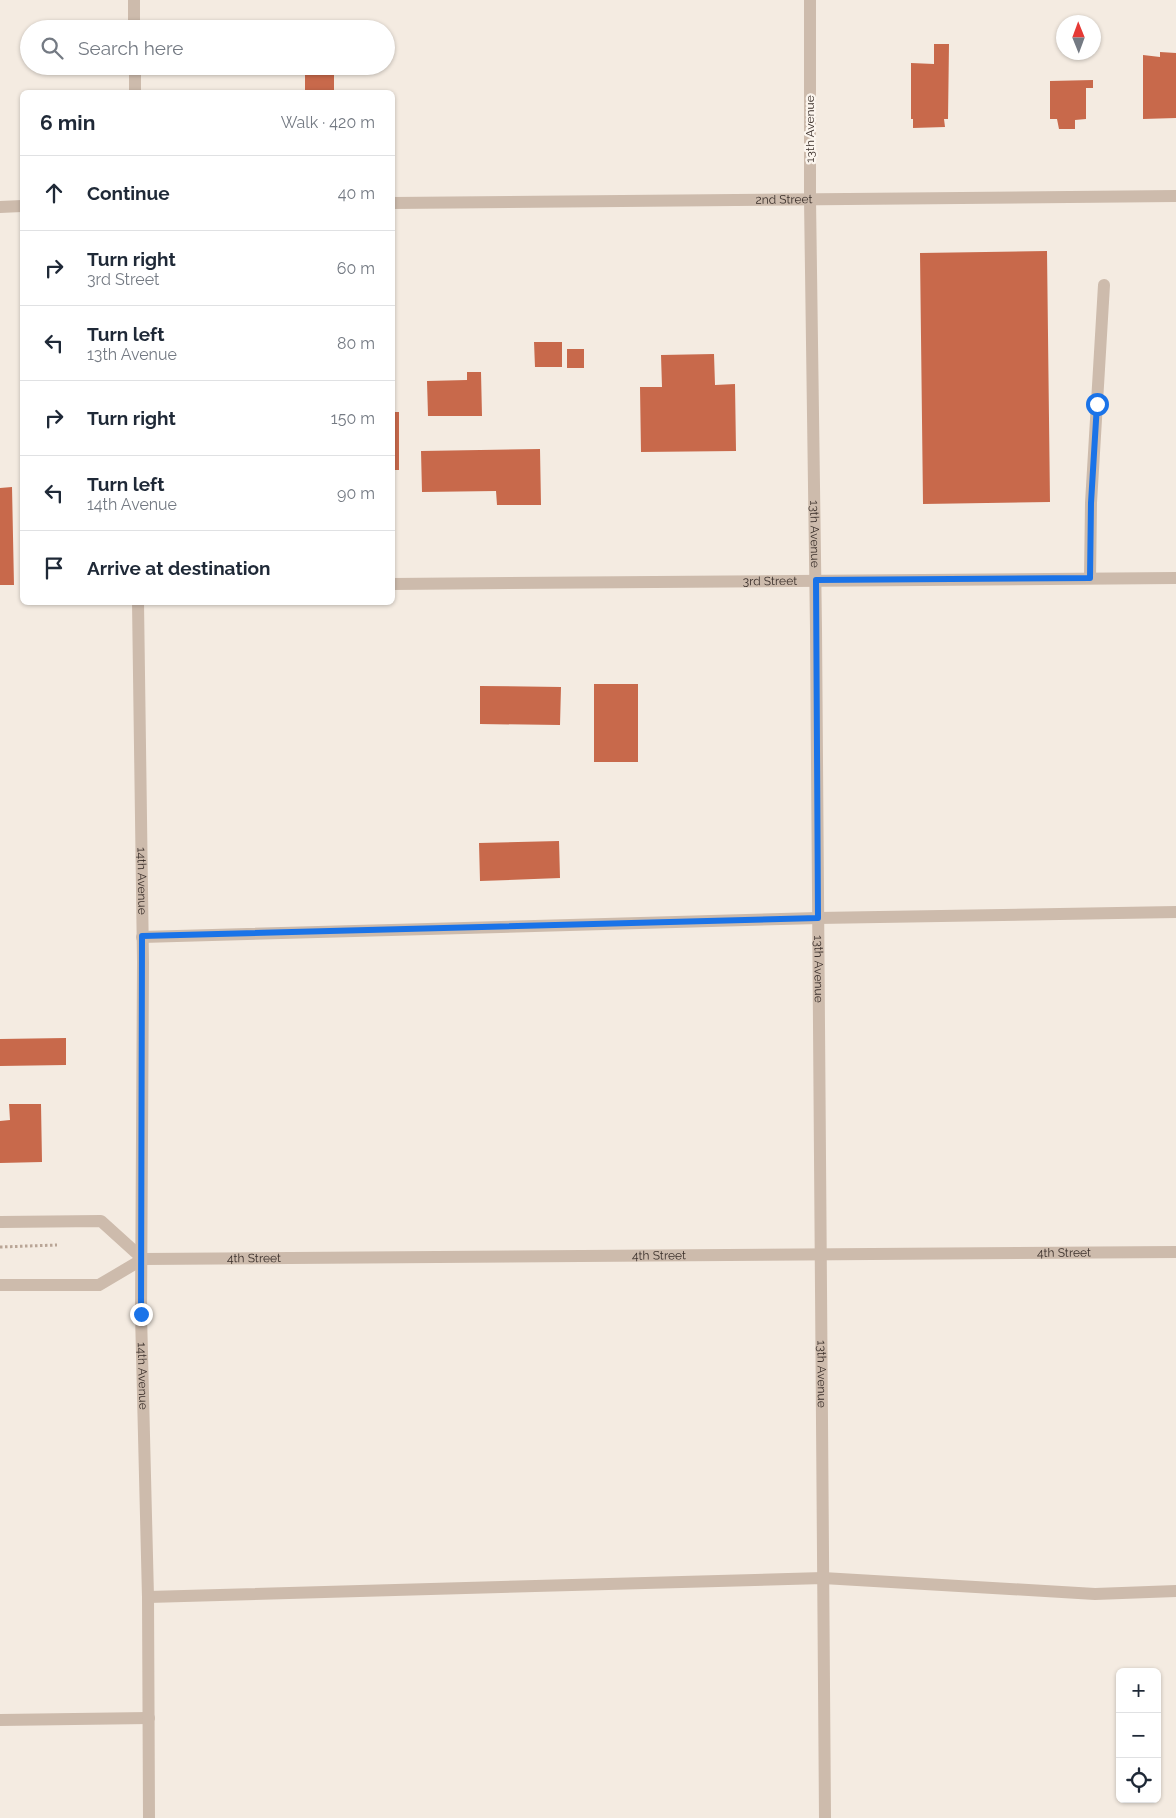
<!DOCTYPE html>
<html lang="en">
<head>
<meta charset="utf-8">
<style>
	:root { --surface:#fff; --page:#f6f6f7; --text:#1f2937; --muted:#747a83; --line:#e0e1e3 }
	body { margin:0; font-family:Raleway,sans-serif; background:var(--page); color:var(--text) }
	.controls { position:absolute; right:15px; bottom:15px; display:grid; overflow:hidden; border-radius:8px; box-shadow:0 1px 4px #0004 }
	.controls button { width:45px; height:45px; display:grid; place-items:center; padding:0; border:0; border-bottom:1px solid var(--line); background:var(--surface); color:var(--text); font:25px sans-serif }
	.compass { position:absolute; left:1056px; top:15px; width:45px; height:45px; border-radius:50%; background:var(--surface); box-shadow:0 1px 4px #0004; rotate:359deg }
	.stop { position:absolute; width:15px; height:15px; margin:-11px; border:4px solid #1a73e8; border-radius:50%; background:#fff }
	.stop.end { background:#1a73e8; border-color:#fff; box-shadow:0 1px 5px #0008 }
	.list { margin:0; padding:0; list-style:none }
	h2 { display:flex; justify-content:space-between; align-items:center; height:65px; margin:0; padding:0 20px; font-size:21px }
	h2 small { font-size:16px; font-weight:400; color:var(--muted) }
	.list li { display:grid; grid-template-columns:32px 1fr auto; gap:15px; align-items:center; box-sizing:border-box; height:75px; padding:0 20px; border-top:1px solid var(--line) }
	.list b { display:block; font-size:19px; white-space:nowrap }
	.list p { margin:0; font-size:16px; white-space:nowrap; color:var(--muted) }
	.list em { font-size:16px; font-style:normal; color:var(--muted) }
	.icon { flex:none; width:28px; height:28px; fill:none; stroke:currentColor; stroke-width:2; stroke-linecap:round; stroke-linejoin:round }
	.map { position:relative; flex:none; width:1176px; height:1818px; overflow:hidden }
	.search { position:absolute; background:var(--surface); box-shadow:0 1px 4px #0004; left:20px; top:20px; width:375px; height:55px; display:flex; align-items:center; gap:12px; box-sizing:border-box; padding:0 18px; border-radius:28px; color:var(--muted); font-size:19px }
	.panel { position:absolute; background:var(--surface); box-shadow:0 1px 4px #0004; left:20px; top:90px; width:375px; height:515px; border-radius:8px }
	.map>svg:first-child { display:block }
	.building { fill:#c8694b }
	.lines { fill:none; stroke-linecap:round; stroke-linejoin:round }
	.path { stroke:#b9a596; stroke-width:3; stroke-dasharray:2.5 2.5; stroke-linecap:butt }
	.service { stroke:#cdbbac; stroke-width:12 }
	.minor { stroke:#cdbbac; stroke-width:12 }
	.tertiary { stroke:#cdbbac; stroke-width:12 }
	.route { stroke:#1a73e8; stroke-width:6 }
	.labels { text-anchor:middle; stroke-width:4.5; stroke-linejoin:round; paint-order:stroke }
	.street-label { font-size:12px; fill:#3b302b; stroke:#fbf5ee }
</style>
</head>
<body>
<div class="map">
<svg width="1176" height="1818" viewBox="0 0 1176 1818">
	<rect width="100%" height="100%" fill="#f4ebe1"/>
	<path class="building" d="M934,44H949L948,119H944L945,127L913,128V119H911V63L934,64Z
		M1160,52L1176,53V118L1143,119V55L1160,57Z
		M334,74V92H305V75Z
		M1093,80V88H1086V119L1075,120V129H1059L1057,119H1050V81Z
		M1047,251L1050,502L923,504L920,253Z
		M534,342H562V367H535Z
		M567,349H584V368H567Z
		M714,354L715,385L735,384L736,451L641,452L640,387H662L661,355Z
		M467,372H481L482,416H428L427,381L467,380Z
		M392,412H399V470H392Z
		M540,449L541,505H497L496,491L422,492L421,451Z
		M12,487L14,585H0V488Z
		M594,684H638V762H594Z
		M480,686L561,687L560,725L480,724Z
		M559,841L560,878L480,881L479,843Z
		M66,1038V1065L0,1066V1039Z
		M9,1104H41L42,1162L0,1163V1121L10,1120Z"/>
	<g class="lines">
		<path class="path" d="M0,1247L57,1245"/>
		<path class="service" d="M1090,578L1091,503L1104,285
			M142,937L818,918L1176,912
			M0,1222L101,1221L143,1259L99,1285H0
			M148,1597L823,1578L1095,1594L1176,1591
			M0,1720L149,1718"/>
		<g class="minor">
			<path id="s1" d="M810,0V199L816,629L825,1818"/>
			<path id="s2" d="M392,203L1176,196"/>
			<path d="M0,207L22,206"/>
			<path id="s3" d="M392,584L1176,578"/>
			<path id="s4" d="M143,1259L1176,1252"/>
		</g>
		<g class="tertiary">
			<path d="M134,0V29"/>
			<path d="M135,66V92"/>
			<path id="s5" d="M138,602L143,962L141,1314L148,1597L149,1818"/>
		</g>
	</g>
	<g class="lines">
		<path class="route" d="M141,1314L142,936L818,918L816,580L1090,578L1091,503L1097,404"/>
	</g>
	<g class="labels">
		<g class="street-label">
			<text transform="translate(810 129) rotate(-90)" y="4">13th Avenue</text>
			<text dy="4" stroke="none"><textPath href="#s2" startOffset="392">2nd Street</textPath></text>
			<text dy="4" stroke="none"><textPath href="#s1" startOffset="534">13th Avenue</textPath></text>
			<text dy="4" stroke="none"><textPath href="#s3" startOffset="378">3rd Street</textPath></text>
			<text dy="4" stroke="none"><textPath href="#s5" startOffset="279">14th Avenue</textPath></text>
			<text dy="4" stroke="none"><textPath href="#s1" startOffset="969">13th Avenue</textPath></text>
			<text dy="4" stroke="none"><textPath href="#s4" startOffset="921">4th Street</textPath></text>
			<text dy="4" stroke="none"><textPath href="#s4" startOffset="516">4th Street</textPath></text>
			<text dy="4" stroke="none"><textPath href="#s4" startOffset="111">4th Street</textPath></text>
			<text dy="4" stroke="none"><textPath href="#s1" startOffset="1374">13th Avenue</textPath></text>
			<text dy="4" stroke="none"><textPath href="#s5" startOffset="774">14th Avenue</textPath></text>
		</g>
	</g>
</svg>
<div class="controls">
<button>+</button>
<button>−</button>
<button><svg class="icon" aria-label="locate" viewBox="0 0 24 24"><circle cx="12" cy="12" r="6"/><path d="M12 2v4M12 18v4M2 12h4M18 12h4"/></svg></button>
</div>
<svg class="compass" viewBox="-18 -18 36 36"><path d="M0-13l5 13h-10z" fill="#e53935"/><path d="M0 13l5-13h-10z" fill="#747a83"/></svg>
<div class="stop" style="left:1097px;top:404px"></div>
<div class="stop end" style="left:141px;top:1314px"></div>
<div class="search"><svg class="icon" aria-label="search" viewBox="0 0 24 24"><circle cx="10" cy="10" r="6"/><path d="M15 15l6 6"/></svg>Search here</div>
<section class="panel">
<h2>6 min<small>Walk · 420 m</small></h2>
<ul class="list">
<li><svg class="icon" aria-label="ahead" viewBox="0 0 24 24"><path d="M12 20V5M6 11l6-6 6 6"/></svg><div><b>Continue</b></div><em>40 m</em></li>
<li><svg class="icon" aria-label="right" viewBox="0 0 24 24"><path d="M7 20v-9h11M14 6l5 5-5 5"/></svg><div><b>Turn right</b><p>3rd Street</p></div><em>60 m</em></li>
<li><svg class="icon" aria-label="left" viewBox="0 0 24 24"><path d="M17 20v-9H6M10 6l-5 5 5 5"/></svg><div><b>Turn left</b><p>13th Avenue</p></div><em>80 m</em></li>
<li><svg class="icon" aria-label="right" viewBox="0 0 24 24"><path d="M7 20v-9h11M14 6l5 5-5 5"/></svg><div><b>Turn right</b></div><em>150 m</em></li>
<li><svg class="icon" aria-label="left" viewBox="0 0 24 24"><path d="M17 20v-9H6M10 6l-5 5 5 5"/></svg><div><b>Turn left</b><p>14th Avenue</p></div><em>90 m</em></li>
<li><svg class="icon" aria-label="arrive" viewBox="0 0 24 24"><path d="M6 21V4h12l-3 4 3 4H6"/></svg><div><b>Arrive at destination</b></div></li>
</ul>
</section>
</div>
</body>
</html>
